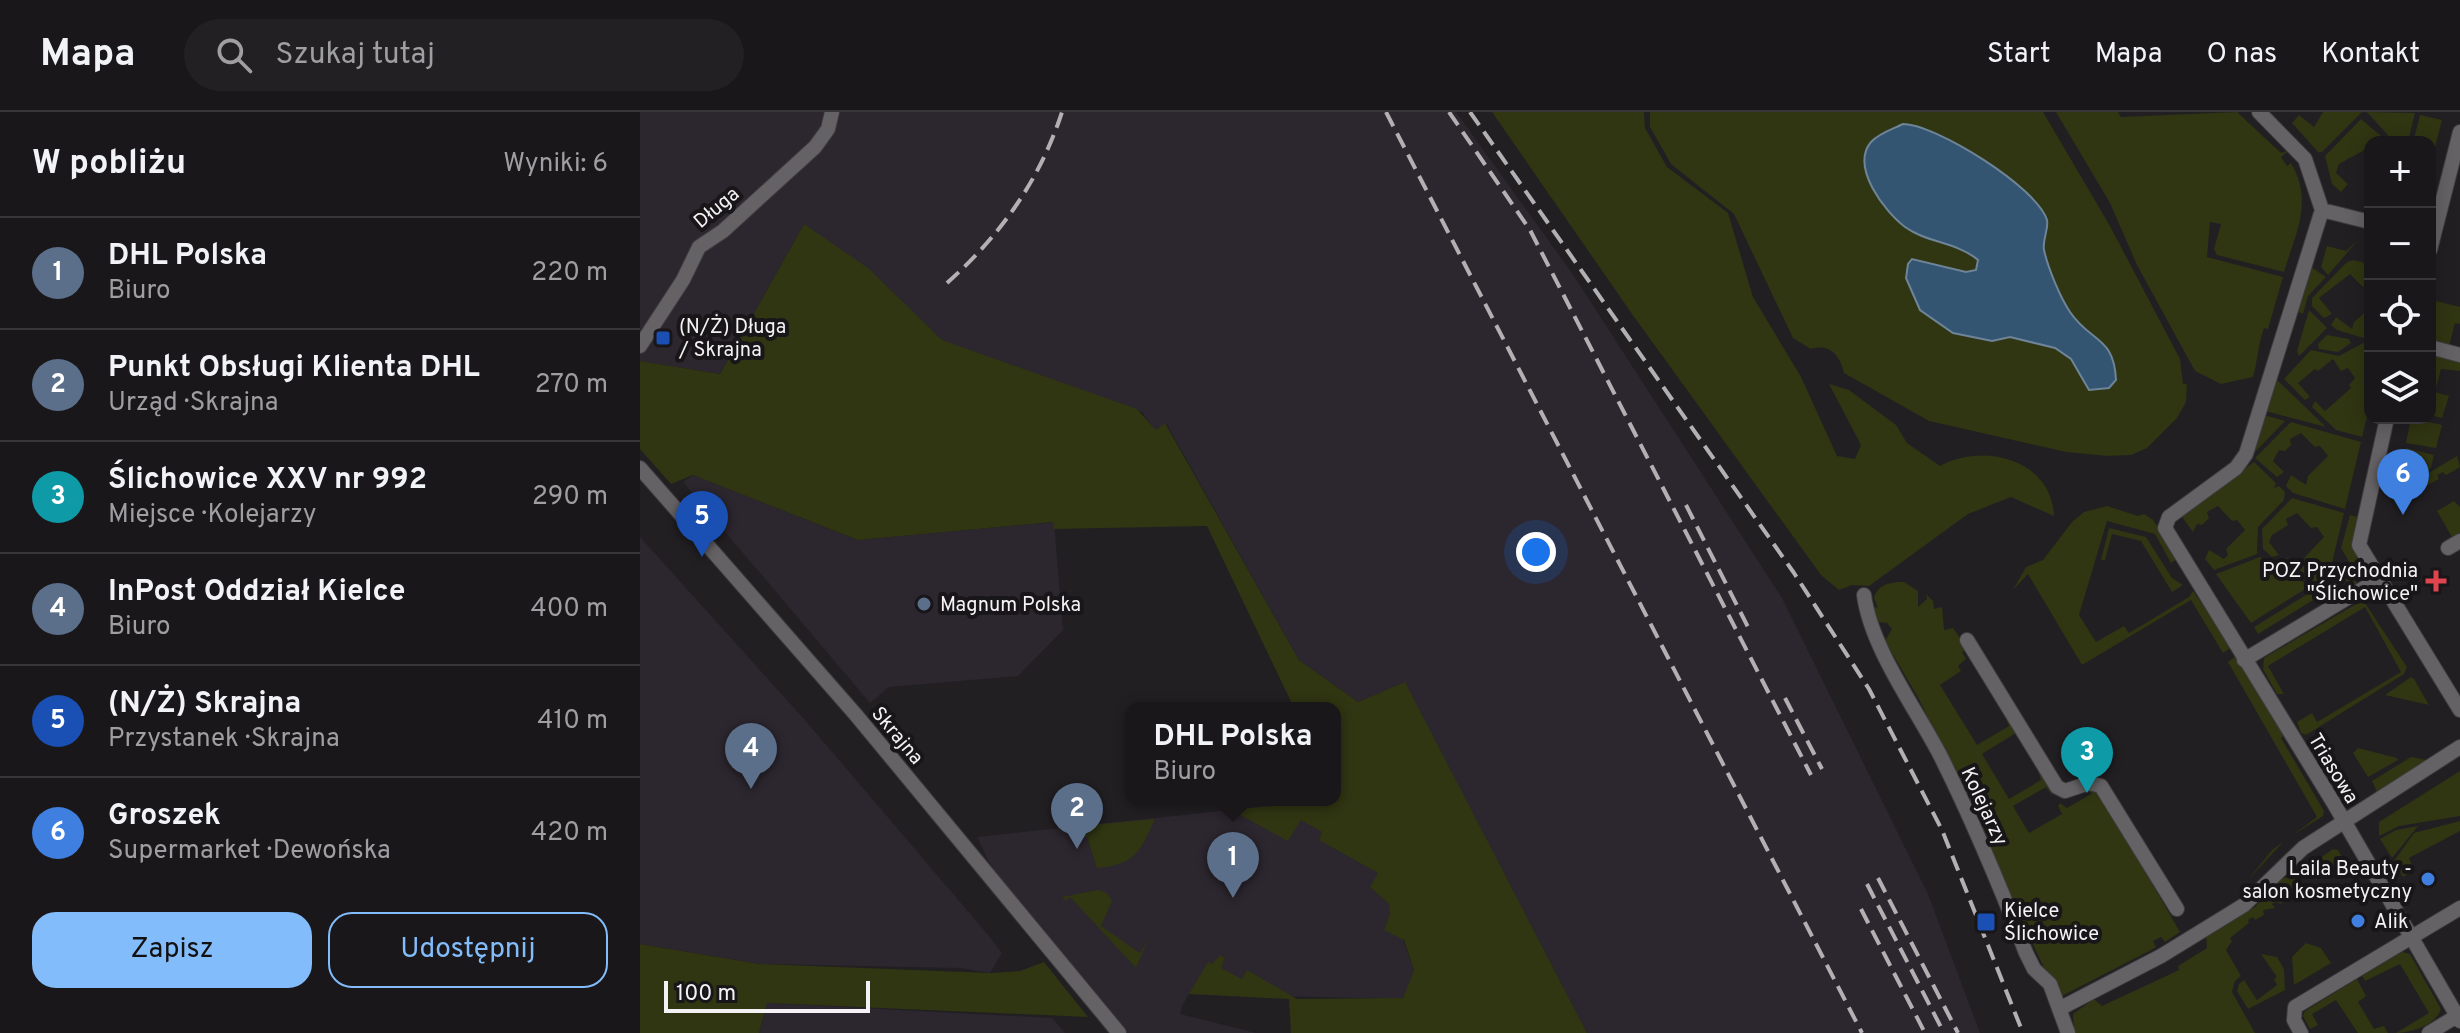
<!DOCTYPE html>
<html lang="pl">
<head>
<meta charset="utf-8">
<style>
	:root { --surface:#19171a; --page:#222023; --text:#f1f3f6; --muted:#9f9fa2; --line:#373639; --accent:#83bcfb }
	body { margin:0; font-family:Overpass,sans-serif; background:var(--page); color:var(--text) }
	.controls { position:absolute; right:24px; top:24px; display:grid; overflow:hidden; border-radius:16px; box-shadow:0 4px 20px #0003 }
	.controls button { width:72px; height:72px; display:grid; place-items:center; padding:0; border:0; border-bottom:2px solid var(--line); background:var(--surface); color:var(--text); font:40px sans-serif }
	.scale { position:absolute; left:24px; bottom:20px; width:206px; box-sizing:border-box; padding-left:8px; border:4px solid #f4f2f4; border-top:0; font-size:22px; line-height:28px; white-space:nowrap; color:#f4f2f4; -webkit-text-stroke:6px #181619; paint-order:stroke }
	.you { position:absolute; left:896px; top:440px; width:28px; height:28px; margin:-20px; border:6px solid #fff; border-radius:50%; background:#1a73e8; box-shadow:0 0 0 12px #1a73e833 }
	.badge { display:grid; place-items:center; width:52px; height:52px; border-radius:50%; background:var(--accent); color:#fff; font-size:26px; font-weight:700 }
	.pin { position:absolute; translate:-50% -66px; filter:drop-shadow(0 2px 4px #0008) }
	.pin::after { content:''; position:absolute; top:42px; width:28px; height:24px; background:inherit; clip-path:polygon(0 0,100% 0,50% 100%) }
	.popup { position:absolute; left:485px; top:590px; width:216px; height:104px; box-sizing:border-box; display:grid; place-content:center; border-radius:16px; background:var(--surface); filter:drop-shadow(0 2px 6px #0005); font-size:26px; white-space:nowrap; color:var(--muted) }
	.popup b { font-size:30px; color:var(--text) }
	.popup::after { content:''; position:absolute; left:50%; top:100%; margin-left:-16px; border:16px solid transparent; border-top-color:var(--surface) }
	.list { margin:0; padding:0; list-style:none }
	h2 { display:flex; justify-content:space-between; align-items:center; height:104px; margin:0; padding:0 32px; font-size:34px }
	h2 small { font-size:26px; font-weight:400; color:var(--muted) }
	.list li { display:grid; grid-template-columns:52px 1fr auto; gap:24px; align-items:center; box-sizing:border-box; height:112px; padding:0 32px; border-top:2px solid var(--line) }
	.list b { display:block; font-size:30px; white-space:nowrap }
	.list p { margin:0; font-size:26px; white-space:nowrap; color:var(--muted) }
	.list em { font-size:26px; font-style:normal; color:var(--muted) }
	.actions { display:flex; gap:16px; padding:24px 32px }
	.actions a { flex:1; padding:18px 0; border:2px solid var(--accent); border-radius:24px; text-align:center; font-size:28px; color:var(--accent) }
	.actions .main { background:var(--accent); color:#111 }
	.icon { flex:none; width:44px; height:44px; fill:none; stroke:currentColor; stroke-width:2; stroke-linecap:round; stroke-linejoin:round }
	.map { position:relative; flex:none; width:1820px; height:921px; overflow:hidden }
	header { display:flex; align-items:center; gap:48px; box-sizing:border-box; height:112px; padding:0 40px; background:var(--surface); border-bottom:2px solid var(--line) }
	header strong { font-size:38px }
	nav { display:flex; gap:44px; margin-inline-start:auto; font-size:28px }
	.search { width:560px; height:72px; background:var(--page); display:flex; align-items:center; gap:20px; box-sizing:border-box; padding:0 28px; border-radius:44px; color:var(--muted); font-size:30px }
	main { display:flex }
	aside { flex:1; background:var(--surface) }
	.map>svg:first-child { display:block }
	.built { fill:#2c262e }
	.green { fill:#303512 }
	.water { fill:#345571; stroke:#6e8498; stroke-width:2 }
	.lines { fill:none; stroke-linecap:round; stroke-linejoin:round }
	.minor-casing { stroke:#3e3c3f; stroke-width:16 }
	.minor { stroke:#656266; stroke-width:14 }
	.rail { stroke:#b2b0b2; stroke-width:4; stroke-dasharray:16 8; stroke-linecap:butt }
	.transit-dot { fill:#1a4fb4; stroke:#181619; stroke-width:3 }
	.health-dot { fill:#e0444e; stroke:#181619; stroke-width:3 }
	.service-dot { fill:#5c6f8a; stroke:#181619; stroke-width:3 }
	.shop-dot { fill:#3f7fe0; stroke:#181619; stroke-width:3 }
	.labels { text-anchor:middle; stroke-width:8; stroke-linejoin:round; paint-order:stroke }
	.street-label { font-size:20px; fill:#f4f2f4; stroke:#181619 }
	.poi-label { font-size:20px; fill:#f4f2f4; stroke:#181619; text-anchor:start }
</style>
</head>
<body>
<header>
<strong>Mapa</strong>
<div class="search"><svg class="icon" aria-label="search" viewBox="0 0 24 24"><circle cx="10" cy="10" r="6"/><path d="M15 15l6 6"/></svg>Szukaj tutaj</div>
<nav><a>Start</a><a>Mapa</a><a>O nas</a><a>Kontakt</a></nav>
</header>
<main>
<aside>
<h2>W pobliżu<small>Wyniki: 6</small></h2>
<ul class="list">
<li><span class="badge" style="background:#5c6f8a">1</span><div><b>DHL Polska</b><p>Biuro</p></div><em>220 m</em></li>
<li><span class="badge" style="background:#5c6f8a">2</span><div><b>Punkt Obsługi Klienta DHL</b><p>Urząd · Skrajna</p></div><em>270 m</em></li>
<li><span class="badge" style="background:#0f9aa8">3</span><div><b>Ślichowice XXV nr 992</b><p>Miejsce · Kolejarzy</p></div><em>290 m</em></li>
<li><span class="badge" style="background:#5c6f8a">4</span><div><b>InPost Oddział Kielce</b><p>Biuro</p></div><em>400 m</em></li>
<li><span class="badge" style="background:#1a4fb4">5</span><div><b>(N/Ż) Skrajna</b><p>Przystanek · Skrajna</p></div><em>410 m</em></li>
<li><span class="badge" style="background:#3f7fe0">6</span><div><b>Groszek</b><p>Supermarket · Dewońska</p></div><em>420 m</em></li>
</ul>
<div class="actions"><a class="main">Zapisz</a><a>Udostępnij</a></div>
</aside>
<div class="map">
<svg width="1820" height="921" viewBox="0 0 1820 921">
	<rect width="100%" height="100%" fill="#211f22"/>
	<path class="built" d="M0,0H816L934,164L1142,486L1288,782L1340,921H947L765,571L718,590L659,548L526,311L516,319L502,300L303,229L164,112L80,262L0,249Z
		M53,363L218,428L414,410L423,518L378,564L249,575L230,591L43,370Z
		M0,425L164,607L349,824L362,841L350,861L321,856L120,852L0,832Z
		M673,689L733,744L774,858L764,887L549,882L542,894L540,902L616,921H479L385,800L349,750L337,725Z
		M127,891L412,906L425,921H119Z"/>
	<path class="green" d="M852,0H1004L1005,16L1027,55L1088,101L1113,185L1161,265L1197,344L1215,347L1221,333L1189,272L1209,278L1256,313L1267,331L1300,354C1344,330 1412,348 1414,404L1371,385L1328,402L1229,474L1212,473L1199,478L1181,463L992,202Z
		M1010,0H1403L1470,114L1540,247L1543,272H1547L1546,290L1537,306L1507,336L1491,343L1468,344L1426,340L1289,309L1204,261C1200,243 1189,231 1171,237L1153,226L1094,102L1031,52L1010,15Z
		M1416,0H1478L1481,5L1597,0L1641,41L1649,38L1641,45L1647,54L1651,51C1674,90 1655,123 1644,160L1577,143L1574,137L1581,112L1570,110L1567,145L1643,165L1628,217L1624,216C1618,233 1618,247 1613,265L1581,272L1555,259L1497,153L1470,91Z
		M1683,0H1722L1682,40H1678L1652,11L1659,3L1674,15Z
		M1727,0L1775,1L1768,30H1754Z
		M1780,3L1802,8L1790,55V30H1773Z
		M1721,7L1748,30H1730V35L1699,52L1696,61L1708,72L1701,80L1692,72L1685,44Z
		M164,112L228,156L302,228L497,297L516,318L525,311L659,548L718,590L765,570L947,921H651L649,887L549,882L568,850L572,852L580,843L585,846L581,856L602,867L607,858L657,887L763,886L774,858L764,828L744,818L750,802L749,792L730,775L738,761L679,728L682,720L661,708L648,729L591,698L695,688V596H654L567,414L414,417L413,410L218,428L53,363L31,372L0,337V249L80,262Z
		M1718,128L1688,163L1681,155L1687,134L1706,139Z
		M1713,148L1730,152V175L1727,172L1723,175L1710,162L1679,186L1692,202L1684,206L1672,194V186L1707,150Z
		M1671,155L1686,165L1668,184L1663,202L1656,199Z
		M1796,189L1820,195V212L1815,211L1809,234L1790,230Z
		M1730,196V228L1697,218L1691,213L1696,205L1712,217L1714,210Z
		M1669,198L1687,216L1659,244L1657,239Z
		M1687,223L1709,227L1711,231L1698,240L1679,237L1678,232Z
		M1723,231L1730,233V293L1722,325L1696,318L1672,295L1675,289L1685,299L1711,276L1709,273L1715,266L1708,256L1701,259L1693,247L1678,259L1675,257L1658,271L1670,285L1665,288L1644,267L1671,238L1699,244Z
		M1790,240L1820,247V259L1801,257L1795,280L1809,284L1802,306L1790,303Z
		M1636,267L1686,315L1625,299Z
		M1624,303L1645,309L1613,342Z
		M1771,306L1802,313L1796,336L1766,331Z
		M1651,310L1721,330L1705,397L1653,381L1646,374L1651,363L1666,373L1668,364L1688,344L1680,334L1675,335L1661,321L1650,327L1651,333L1645,339L1639,338L1633,349L1644,360L1637,365L1615,346Z
		M1766,336L1794,343L1791,356L1758,376L1755,370Z
		M1817,344L1820,355L1806,363L1803,360L1797,363L1799,367L1781,377L1776,374L1775,369Z
		M1614,350L1636,371L1634,376L1639,374L1645,380L1644,388L1618,415L1617,442L1574,458L1565,447L1569,438L1584,447L1588,443L1586,437L1605,418L1597,408L1592,409L1578,394L1567,400L1569,406L1562,413L1557,412L1553,420L1542,405Z
		M1652,386L1704,401L1689,463L1677,471L1641,454L1648,445L1663,454L1665,445L1684,425L1677,415L1671,416L1657,401L1646,407L1648,413L1632,423L1629,430L1639,443L1632,445L1623,437L1622,417Z
		M1814,389L1820,395V423L1813,427L1797,399Z
		M1467,394L1498,404L1504,402L1513,408L1538,446L1531,451L1515,422L1467,409L1439,503L1456,530L1484,514L1489,521L1549,485L1553,479L1592,535L1583,541L1551,488L1442,553L1388,462L1373,478L1386,455L1403,448L1432,410L1444,400Z
		M1710,403L1718,405L1712,433L1724,458L1721,470L1701,436Z
		M1469,416L1506,425L1532,466L1543,473L1532,480L1501,429L1472,422L1465,448H1461Z
		M1620,445L1670,474L1611,511L1576,462Z
		M1708,457L1718,473L1711,475L1706,468L1618,522L1614,515Z
		M1264,470L1278,479V495L1287,487L1286,482L1293,489L1294,497L1302,495L1304,518L1313,516L1327,536L1322,540L1326,547L1318,554L1321,559L1300,573L1337,633L1369,614L1365,604L1376,621L1342,642L1369,687L1401,668L1398,658L1413,679L1412,683L1406,675L1373,694L1389,721L1422,702L1418,694L1420,691L1427,696L1451,682L1449,677L1459,680L1540,820L1525,830L1521,825L1513,829L1516,835L1511,838L1418,886L1279,587L1245,529L1252,517L1247,511L1237,510L1232,494L1238,496L1234,486C1238,472 1251,470 1264,470Z
		M1723,488L1767,555L1764,562L1666,623L1661,621L1657,610L1672,601L1677,610L1761,560L1725,495L1628,554L1644,582H1637L1623,557L1624,546Z
		M1595,545L1644,623L1641,626L1684,699L1683,704L1645,728L1608,768L1632,738L1677,705L1588,550Z
		M1771,565L1774,567L1789,593L1745,583Z
		M1718,636L1757,646L1758,648L1728,665L1713,641Z
		M1771,645L1787,648L1737,680L1732,669Z
		M1820,659V704L1759,714L1739,724V710Z
		M515,707C500,740 495,753 457,756L447,725L431,727L430,715Z
		M1820,709V719L1769,746L1774,758L1763,765L1754,749L1774,721Z
		M1778,714L1752,746L1740,727L1756,718Z
		M1693,737L1698,738L1705,750L1676,768L1666,756Z
		M1649,765L1652,768L1655,765L1663,777L1645,784L1647,788L1640,792L1637,789L1632,792L1635,796L1623,798L1624,803L1615,808L1613,805L1608,808L1609,811L1590,826L1592,829L1586,838L1601,864L1595,869L1592,880L1615,921H1434L1433,902L1454,887L1462,894L1539,858L1538,854L1567,836L1566,825L1615,795L1640,767Z
		M458,778L467,781L472,789L461,814L500,841L509,826L496,856L430,785L426,789L422,785Z
		M1666,831L1681,836L1691,851L1654,873L1652,845Z
		M0,832L120,852L350,861L380,859L404,850L448,905L127,891L119,921H0Z
		M1762,840L1770,842L1801,897C1796,913 1771,921 1756,921L1789,901L1760,852L1725,869L1722,864Z
		M1621,842L1637,845L1644,857L1645,878L1608,897L1597,879L1599,872L1604,868L1617,888L1637,873L1634,867L1637,865Z
		M1717,867L1726,884L1718,890L1734,917L1744,914L1748,921H1718L1696,888L1672,902L1678,913L1670,917L1663,904L1665,899Z"/>
	<path class="water" d="M1263,12C1295,12 1397,75 1407,108C1409,117 1402,128 1404,138C1408,156 1420,185 1430,200C1451,231 1474,224 1476,268L1469,276L1449,278L1431,247L1415,236L1370,225L1352,229L1313,221L1280,198L1266,166L1268,152L1272,147L1326,160L1336,158L1338,148C1317,130 1287,131 1265,115C1245,100 1210,55 1231,30C1239,21 1253,17 1263,12Z"/>
	<g class="lines">
		<g class="minor-casing">
			<path id="minor" d="M1619,0L1665,47L1682,98L1606,342L1596,356L1529,405L1525,416L1693,690L1820,909
				M1682,98L1730,110
				M1790,138L1820,20
				M0,234L43,168L59,135L83,119L175,35L188,17L192,0
				M1790,235L1820,243
				M1747,306L1719,433L1820,598
				M0,356L216,603L479,921
				M1808,436L1820,429
				M1224,483C1231,536 1275,595 1300,643C1332,707 1360,774 1386,841L1394,857L1410,872L1428,921
				M1327,528L1417,675L1425,679L1449,671L1461,674L1537,797
				M1604,548L1739,467
				M1419,897L1521,844L1604,793L1663,736L1820,635
				M1661,921L1654,908L1655,895L1820,796
				M1789,921L1817,904"/>
		</g>
		<use href="#minor" class="minor"/>
		<path class="rail" d="M746,0L1222,921
			M809,0L890,118L1171,663
			M830,0L1154,461L1229,577L1302,718L1383,921
			M307,171C360,124 400,68 422,0
			M1046,393L1108,515
			M1145,586L1182,657
			M1238,766L1318,921
			M1227,772L1304,921
			M1221,797L1285,921"/>
	</g>
	<g class="transit-dot">
		<rect x="15" y="218" width="16" height="16" rx="4"/>
		<rect x="1336" y="800" width="20" height="20" rx="4"/>
	</g>
	<path class="health-dot" d="M1792 457h8v8h8v8h-8v8h-8v-8h-8v-8h8z"/>
	<circle class="service-dot" cx="284" cy="492" r="8"/>
	<g class="shop-dot">
		<circle cx="1788" cy="767" r="8"/>
		<circle cx="1718" cy="809" r="8"/>
	</g>
	<g class="labels">
		<g class="street-label">
			<text transform="translate(76 95) rotate(-40)" y="7">Długa</text>
			<text transform="translate(258 623) rotate(50)" y="7">Skrajna</text>
			<text transform="translate(1694 656) rotate(59)" y="7">Triasowa</text>
			<text transform="translate(1345 694) rotate(65)" y="7">Kolejarzy</text>
		</g>
		<g class="poi-label">
			<text x="39" y="221">(N/Ż) Długa<tspan x="39" dy="23">/ Skrajna</tspan></text>
			<text x="1778" y="465" text-anchor="end">POZ Przychodnia<tspan x="1778" dy="23">"Ślichowice"</tspan></text>
			<text x="300" y="499">Magnum Polska</text>
			<text x="1772" y="763" text-anchor="end">Laila Beauty -<tspan x="1772" dy="23">salon kosmetyczny</tspan></text>
			<text x="1364" y="805">Kielce<tspan x="1364" dy="23">Ślichowice</tspan></text>
			<text x="1734" y="816">Alik</text>
		</g>
	</g>
</svg>
<div class="controls">
<button>+</button>
<button>−</button>
<button><svg class="icon" aria-label="locate" viewBox="0 0 24 24"><circle cx="12" cy="12" r="6"/><path d="M12 2v4M12 18v4M2 12h4M18 12h4"/></svg></button>
<button><svg class="icon" aria-label="layers" viewBox="0 0 24 24"><path d="M12 4l9 5-9 5-9-5zM3 14l9 5 9-5"/></svg></button>
</div>
<div class="scale">100 m</div>
<div class="you"></div>
<div class="pin badge" style="left:593px;top:786px;background:#5c6f8a">1</div>
<div class="popup"><b>DHL Polska</b>Biuro</div>
<div class="pin badge" style="left:437px;top:737px;background:#5c6f8a">2</div>
<div class="pin badge" style="left:1447px;top:681px;background:#0f9aa8">3</div>
<div class="pin badge" style="left:111px;top:677px;background:#5c6f8a">4</div>
<div class="pin badge" style="left:62px;top:445px;background:#1a4fb4">5</div>
<div class="pin badge" style="left:1763px;top:403px;background:#3f7fe0">6</div>
</div>
</main>
</body>
</html>
